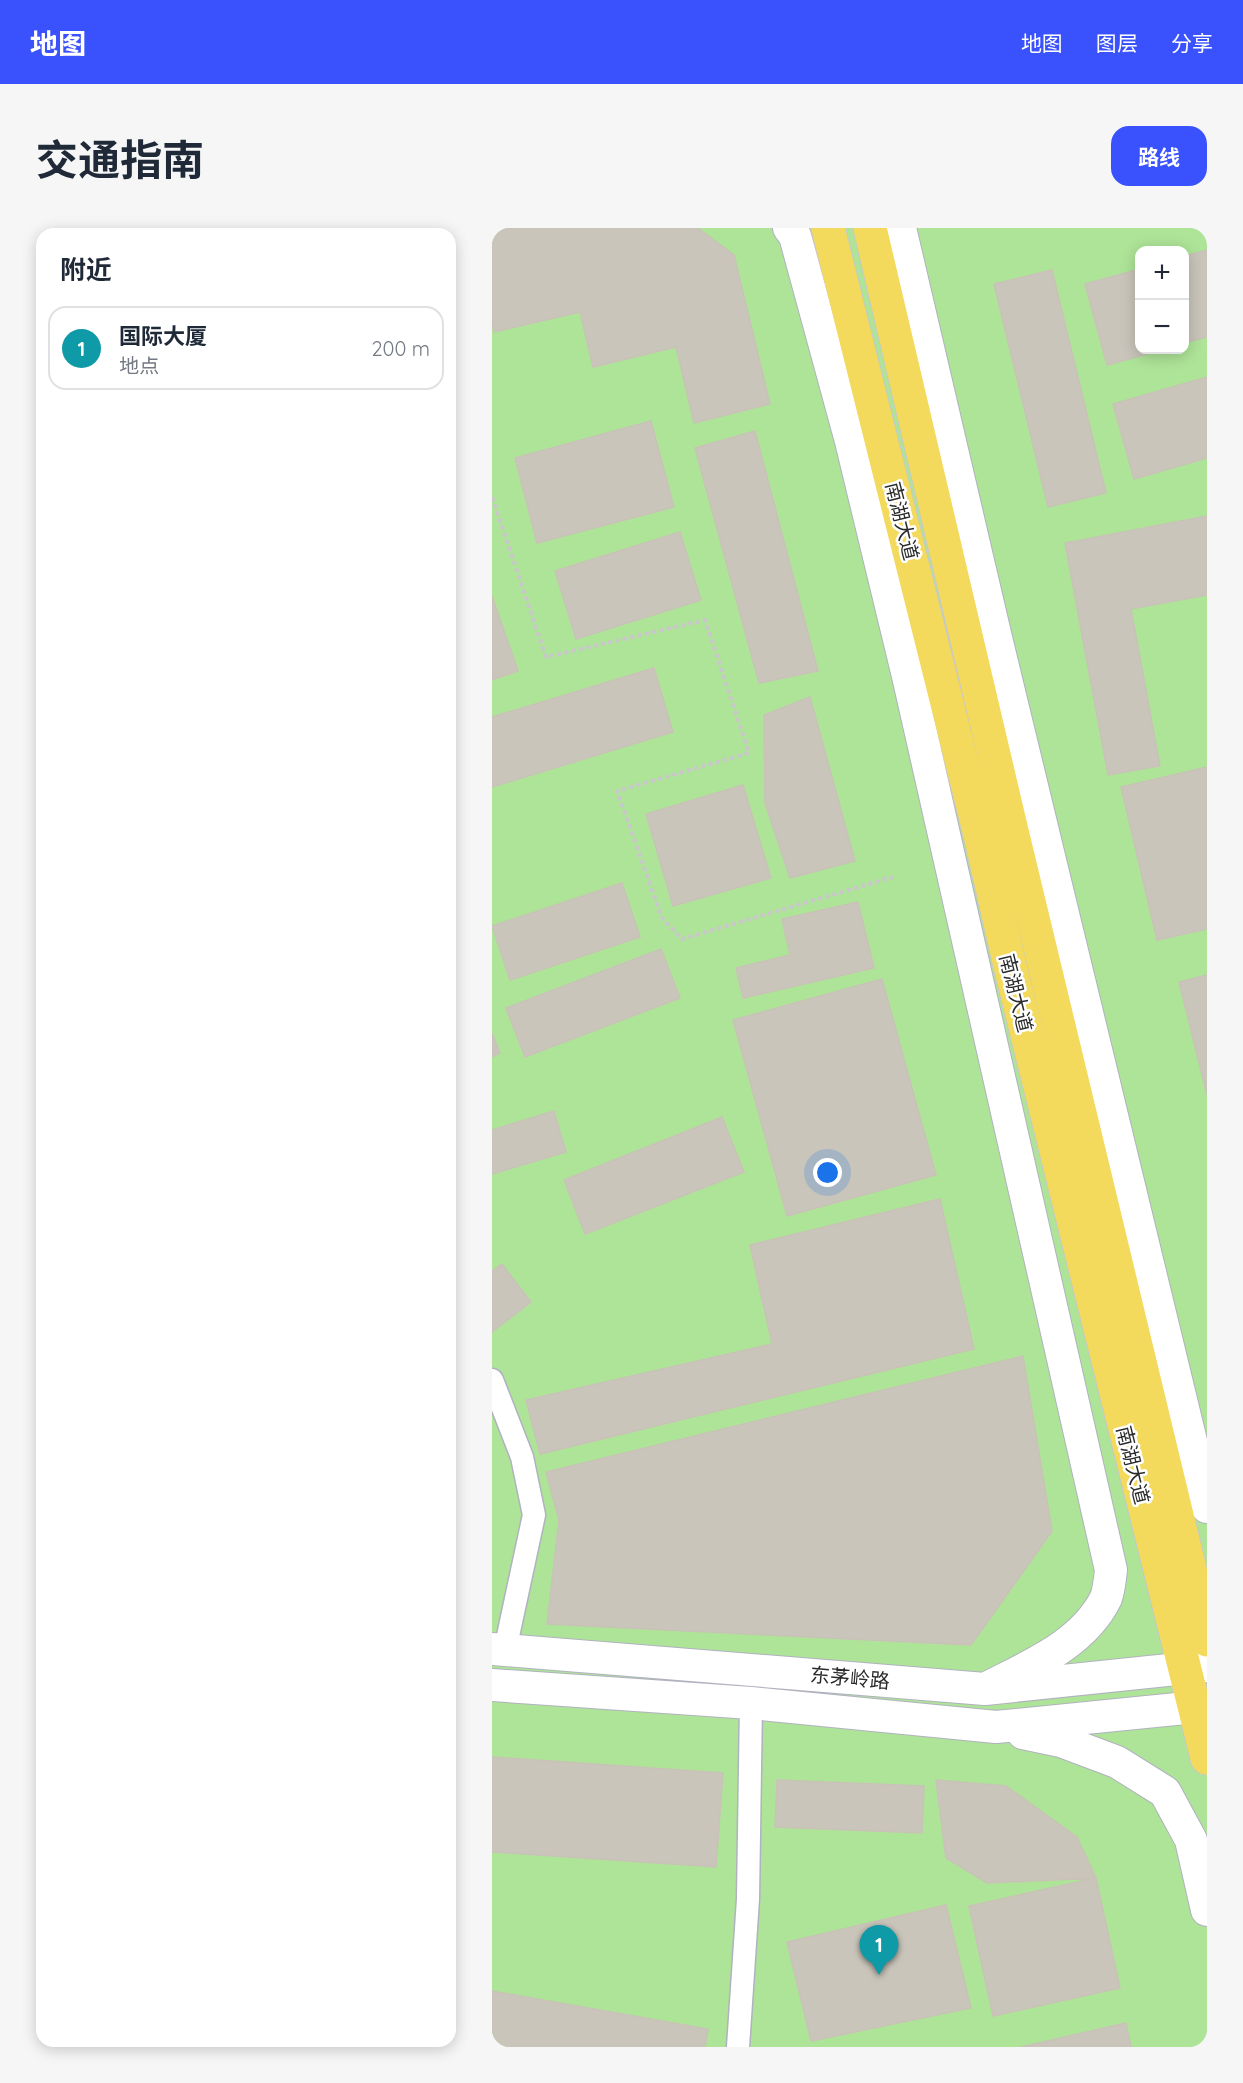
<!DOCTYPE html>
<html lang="zh">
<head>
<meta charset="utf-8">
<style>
	:root { --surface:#fff; --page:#f6f6f7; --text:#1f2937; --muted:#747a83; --line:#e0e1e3; --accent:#3a52fd }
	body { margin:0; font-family:Quicksand,"Noto Sans SC",sans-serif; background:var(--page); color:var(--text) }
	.controls { position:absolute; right:18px; top:18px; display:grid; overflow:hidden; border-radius:12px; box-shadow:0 3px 15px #0003 }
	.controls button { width:54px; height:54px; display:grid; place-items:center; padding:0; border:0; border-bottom:2px solid var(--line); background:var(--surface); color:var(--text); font:30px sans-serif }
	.you { position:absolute; left:336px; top:945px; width:21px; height:21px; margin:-15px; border:4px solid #fff; border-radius:50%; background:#1a73e8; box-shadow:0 0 0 9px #1a73e833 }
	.badge { display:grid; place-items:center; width:39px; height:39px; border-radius:50%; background:var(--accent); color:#fff; font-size:20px; font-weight:700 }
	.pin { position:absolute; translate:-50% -50px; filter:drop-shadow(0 2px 3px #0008) }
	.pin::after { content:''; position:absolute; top:32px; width:21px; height:18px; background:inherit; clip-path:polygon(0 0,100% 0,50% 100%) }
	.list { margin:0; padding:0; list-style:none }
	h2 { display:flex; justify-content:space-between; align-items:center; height:78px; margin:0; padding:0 24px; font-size:26px }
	h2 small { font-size:20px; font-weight:400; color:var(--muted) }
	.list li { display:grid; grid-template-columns:39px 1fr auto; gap:18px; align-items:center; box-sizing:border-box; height:84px; margin:0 12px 12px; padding:0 12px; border:2px solid var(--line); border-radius:18px }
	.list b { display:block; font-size:22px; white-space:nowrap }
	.list p { margin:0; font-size:20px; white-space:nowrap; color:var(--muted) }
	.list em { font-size:20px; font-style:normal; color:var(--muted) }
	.map { position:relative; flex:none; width:715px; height:1819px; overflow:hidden; border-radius:18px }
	header { display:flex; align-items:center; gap:36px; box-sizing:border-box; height:84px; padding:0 30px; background:var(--accent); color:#fff }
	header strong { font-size:28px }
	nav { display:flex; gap:33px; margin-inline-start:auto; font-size:21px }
	.intro { display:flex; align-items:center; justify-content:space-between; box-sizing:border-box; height:144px; padding:0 36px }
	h1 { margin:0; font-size:42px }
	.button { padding:15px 27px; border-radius:18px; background:var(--accent); color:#fff; font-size:21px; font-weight:700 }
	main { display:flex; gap:36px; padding:0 36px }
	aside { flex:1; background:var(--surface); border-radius:18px; box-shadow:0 3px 15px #0003 }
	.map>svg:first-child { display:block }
	.green { fill:#aee498; fill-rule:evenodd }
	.building { fill:#c9c5bb; stroke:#c8c3b6; stroke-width:1.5 }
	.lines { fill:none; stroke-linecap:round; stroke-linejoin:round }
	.street-casing { stroke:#b1b2bf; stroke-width:25 }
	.secondary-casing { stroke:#b1b2bf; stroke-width:34 }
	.primary-casing { stroke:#c8c8c8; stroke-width:35 }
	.path { stroke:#c8c8c8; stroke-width:4; stroke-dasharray:4.5 3; stroke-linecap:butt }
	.street { stroke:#fff; stroke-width:22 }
	.secondary { stroke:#fff; stroke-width:32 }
	.primary { stroke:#f3d95c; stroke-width:33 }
	.labels { text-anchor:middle; stroke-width:5; stroke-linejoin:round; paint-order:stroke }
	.street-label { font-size:20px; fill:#2b2b2b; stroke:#fff }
</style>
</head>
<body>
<header>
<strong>地图</strong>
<nav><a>地图</a><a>图层</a><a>分享</a></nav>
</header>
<div class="intro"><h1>交通指南</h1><a class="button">路线</a></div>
<main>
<aside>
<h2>附近<small></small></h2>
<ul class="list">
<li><span class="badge" style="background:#0f9aa8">1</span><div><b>国际大厦</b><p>地点</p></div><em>200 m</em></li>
</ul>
</aside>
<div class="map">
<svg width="715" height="1819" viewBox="0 0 715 1819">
	<rect width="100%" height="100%" fill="#ede7dd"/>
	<path class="green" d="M0,0H715V1819H0ZM648,22H692V122H648Z"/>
	<path class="building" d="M0,0H206L242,27L278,176L202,195L184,119L101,139L88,84L2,104L0,95Z
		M715,22V109L692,115V28Z
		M648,41V122H670L615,137L593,56Z
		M560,42L614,265L556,279L502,56Z
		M715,149V230L642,251L621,176Z
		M159,193L182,279L45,315L23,230Z
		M263,203L326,443L267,455L203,220Z
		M715,288V367L639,381L668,538L616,547L573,315Z
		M188,304L209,372L84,411L63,343Z
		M0,368L26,443L0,452Z
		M162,440L181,504L0,559V489Z
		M318,469L363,633L298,650L273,575L272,487Z
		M715,539V701L665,712L629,559Z
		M251,557L279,650L181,678L154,586Z
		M130,655L148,709L18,752L0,698Z
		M366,674L382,740L251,770L244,740L298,727L290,691Z
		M169,721L188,770L33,829L14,780Z
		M715,747V867L687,754Z
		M390,751L444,947L295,988L241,792Z
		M0,805L8,825L0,829Z
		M62,883L74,924L0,946V902Z
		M230,889L252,944L93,1006L72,952Z
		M448,971L482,1121L48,1226L34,1172L280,1116L258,1017Z
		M10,1036L39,1074L0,1104V1043Z
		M531,1128L560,1303L479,1417L55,1396L67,1292L54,1244Z
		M0,1529L231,1545L224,1639L0,1624Z
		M285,1552L432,1558L430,1605L283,1599Z
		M444,1552L514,1558L585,1609L604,1650L495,1655L454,1630Z
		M604,1650L628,1760L501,1788L477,1678Z
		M454,1677L479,1780L319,1813L295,1714Z
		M0,1763L216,1801L213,1819H0Z
		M634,1795L639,1819H529Z"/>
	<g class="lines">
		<g class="street-casing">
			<path id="street" d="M0,1152L30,1229L42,1287L13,1422
				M246,1819L256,1671L259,1475"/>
		</g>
		<g class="secondary-casing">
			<path id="secondary" d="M297,0L303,8L359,213L416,448L619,1342C618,1351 617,1362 614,1370C591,1417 537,1438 493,1461
				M408,0L504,410L715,1279
				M0,1421L493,1461L715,1438
				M0,1457L259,1475L504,1499L715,1478
				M531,1505L569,1513L625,1534L673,1564L699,1612L715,1682"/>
		</g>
		<g class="primary-casing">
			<path id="primary" d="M336,0L489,611L518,738L715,1530
				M378,0L520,603L715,1412"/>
		</g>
		<path class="path" d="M0,269L54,429L213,392L257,525L125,563L170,690L190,711L401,649"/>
		<use href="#street" class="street"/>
		<use href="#secondary" class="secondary"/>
		<use href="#primary" class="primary"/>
	</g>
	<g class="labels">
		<g class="street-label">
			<text transform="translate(410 293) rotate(76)" y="7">南湖大道</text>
			<text transform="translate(524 765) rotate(76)" y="7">南湖大道</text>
			<text transform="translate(641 1237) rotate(76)" y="7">南湖大道</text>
			<text transform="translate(358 1450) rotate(5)" y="7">东茅岭路</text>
		</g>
	</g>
</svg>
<div class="controls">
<button>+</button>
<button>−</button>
</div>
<div class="you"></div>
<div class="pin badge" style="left:387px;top:1747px;background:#0f9aa8">1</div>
</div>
</main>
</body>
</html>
